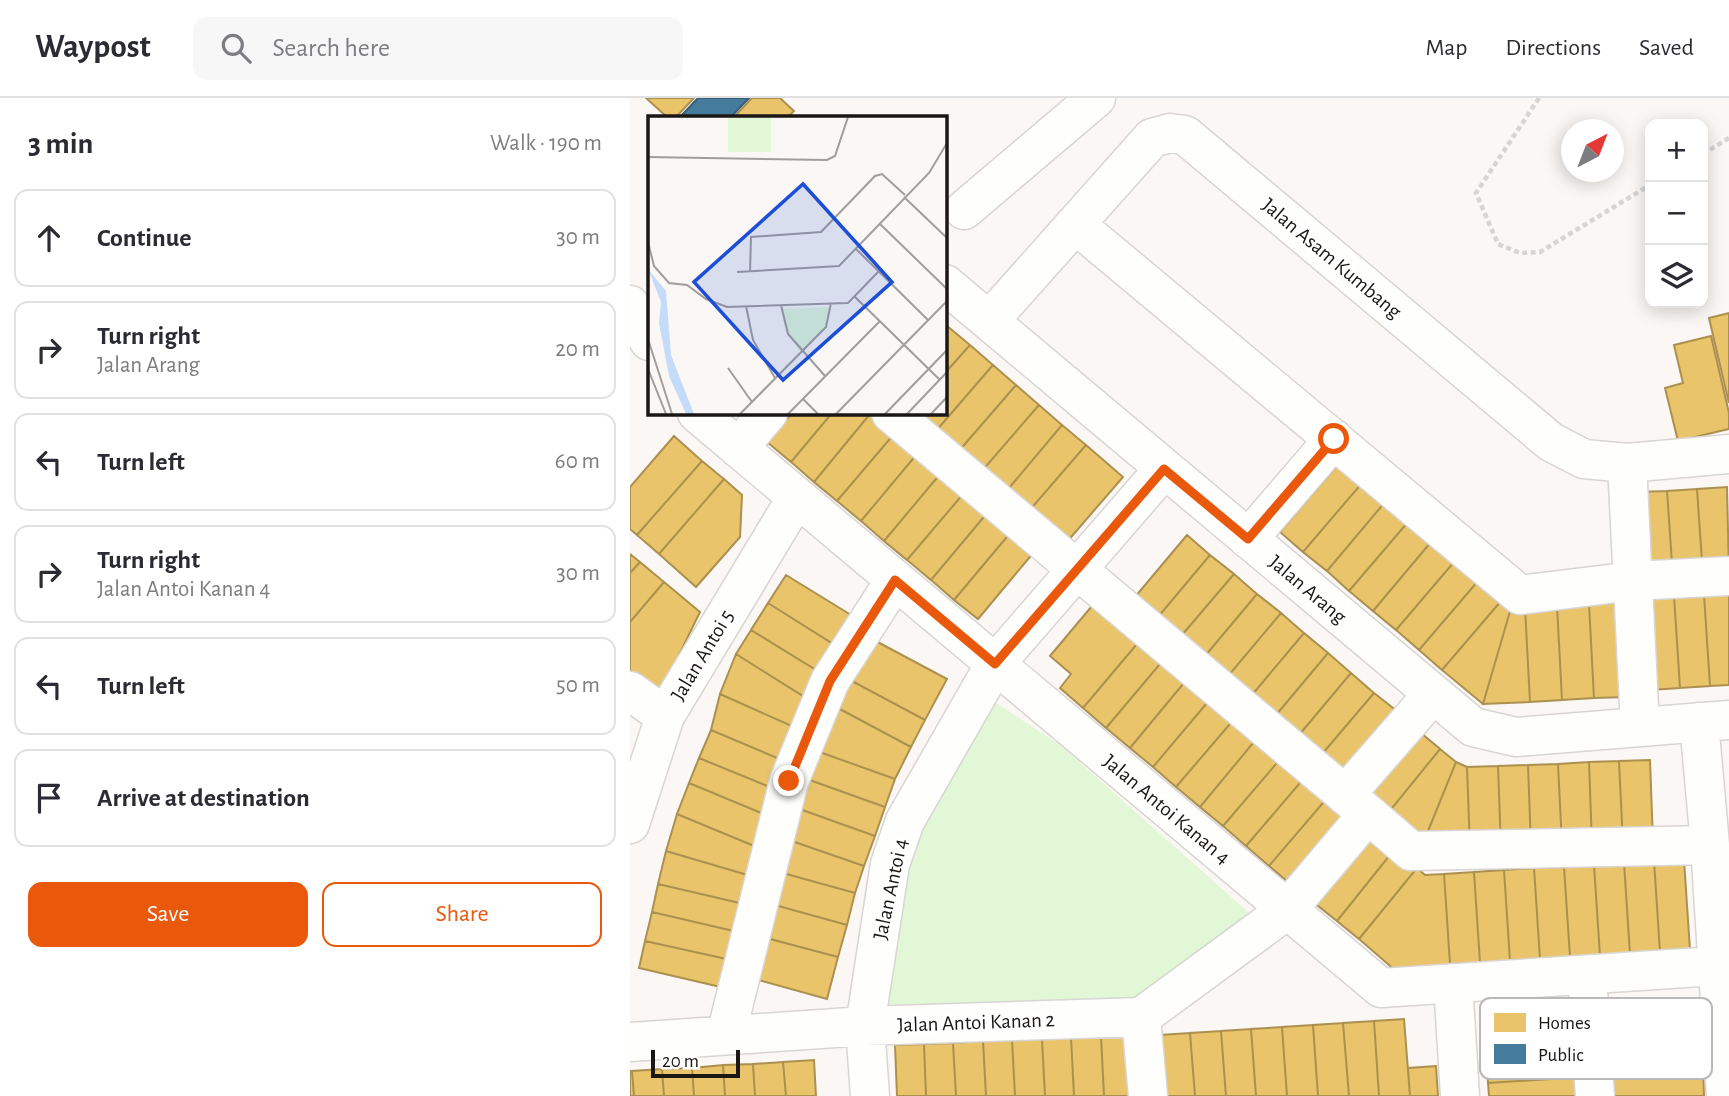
<!DOCTYPE html>
<html lang="en">
<head>
<meta charset="utf-8">
<style>
	:root { --surface:#fff; --page:#f7f7f7; --text:#2b2b33; --muted:#7c7c81; --line:#e1e1e2; --accent:#ea580c }
	body { margin:0; font-family:"Alegreya Sans",sans-serif; background:var(--page); color:var(--text) }
	.controls { position:absolute; right:21px; top:21px; display:grid; overflow:hidden; border-radius:14px; box-shadow:0 4px 18px #0003 }
	.controls button { width:63px; height:63px; display:grid; place-items:center; padding:0; border:0; border-bottom:2px solid var(--line); background:var(--surface); color:var(--text); font:35px sans-serif }
	.compass { position:absolute; left:931px; top:21px; width:63px; height:63px; border-radius:50%; background:var(--surface); box-shadow:0 4px 18px #0003; rotate:42deg }
	.scale { position:absolute; left:21px; bottom:18px; width:89px; box-sizing:border-box; padding-left:7px; border:4px solid #1a1715; border-top:0; font-size:19px; line-height:24px; white-space:nowrap; color:#1a1715; -webkit-text-stroke:5px #fff; paint-order:stroke }
	.stop { position:absolute; width:21px; height:21px; margin:-16px; border:5px solid #ea580c; border-radius:50%; background:#fff }
	.stop.end { background:#ea580c; border-color:#fff; box-shadow:0 2px 7px #0008 }
	.list { margin:0; padding:0; list-style:none }
	h2 { display:flex; justify-content:space-between; align-items:center; height:91px; margin:0; padding:0 28px; font-size:30px }
	h2 small { font-size:23px; font-weight:400; color:var(--muted) }
	.list li { display:grid; grid-template-columns:46px 1fr auto; gap:21px; align-items:center; box-sizing:border-box; height:98px; margin:0 14px 14px; padding:0 14px; border:2px solid var(--line); border-radius:14px }
	.list b { display:block; font-size:26px; white-space:nowrap }
	.list p { margin:0; font-size:23px; white-space:nowrap; color:var(--muted) }
	.list em { font-size:23px; font-style:normal; color:var(--muted) }
	.actions { display:flex; gap:14px; padding:21px 28px }
	.actions a { flex:1; padding:16px 0; border:2px solid var(--accent); border-radius:14px; text-align:center; font-size:24px; color:var(--accent) }
	.actions .main { background:var(--accent); color:#fff }
	.icon { flex:none; width:38px; height:38px; fill:none; stroke:currentColor; stroke-width:2; stroke-linecap:round; stroke-linejoin:round }
	.map { position:relative; flex:none; width:1099px; height:998px; overflow:hidden }
	header { display:flex; align-items:center; gap:42px; box-sizing:border-box; height:98px; padding:0 35px; background:var(--surface); border-bottom:2px solid var(--line) }
	header strong { font-size:33px }
	nav { display:flex; gap:38px; margin-inline-start:auto; font-size:24px }
	.search { width:490px; height:63px; background:var(--page); display:flex; align-items:center; gap:18px; box-sizing:border-box; padding:0 24px; border-radius:14px; color:var(--muted); font-size:26px }
	main { display:flex }
	aside { flex:1; background:var(--surface) }
	.map>svg:first-child { display:block }
	.green { fill:#e1f7d6 }
	.homes { fill:#e9c46a; stroke:#ab9050; stroke-width:2 }
	.public { fill:#457b9d; stroke:#385d74; stroke-width:2 }
	.lines { fill:none; stroke-linecap:round; stroke-linejoin:round }
	.minor-casing { stroke:#d8d5d2; stroke-width:41 }
	.path { stroke:#d6d4d4; stroke-width:4.5; stroke-dasharray:5 3.5; stroke-linecap:butt }
	.minor { stroke:#fefefd; stroke-width:38 }
	.route { stroke:#ea580c; stroke-width:9 }
	.labels { text-anchor:middle; stroke-width:7; stroke-linejoin:round; paint-order:stroke }
	.street-label { font-size:21px; fill:#1a1715; stroke:#fff }
	.inset-road { fill:none; stroke:#a19d9b; stroke-width:2 }
	.view { fill:#1d4ed8; fill-opacity:0.15; stroke:#1d4ed8; stroke-width:3.5 }
	.inset-edge { fill:none; stroke:#1a1715; stroke-width:3.5 }
	.key { fill:#fff; stroke:#bab9b9; stroke-width:2 }
	.key-label { font-size:19px; fill:#1a1715 }
</style>
</head>
<body>
<header>
<strong>Waypost</strong>
<div class="search"><svg class="icon" aria-label="search" viewBox="0 0 24 24"><circle cx="10" cy="10" r="6"/><path d="M15 15l6 6"/></svg>Search here</div>
<nav><a>Map</a><a>Directions</a><a>Saved</a></nav>
</header>
<main>
<aside>
<h2>3 min<small>Walk · 190 m</small></h2>
<ul class="list">
<li><svg class="icon" aria-label="ahead" viewBox="0 0 24 24"><path d="M12 20V5M6 11l6-6 6 6"/></svg><div><b>Continue</b></div><em>30 m</em></li>
<li><svg class="icon" aria-label="right" viewBox="0 0 24 24"><path d="M7 20v-9h11M14 6l5 5-5 5"/></svg><div><b>Turn right</b><p>Jalan Arang</p></div><em>20 m</em></li>
<li><svg class="icon" aria-label="left" viewBox="0 0 24 24"><path d="M17 20v-9H6M10 6l-5 5 5 5"/></svg><div><b>Turn left</b></div><em>60 m</em></li>
<li><svg class="icon" aria-label="right" viewBox="0 0 24 24"><path d="M7 20v-9h11M14 6l5 5-5 5"/></svg><div><b>Turn right</b><p>Jalan Antoi Kanan 4</p></div><em>30 m</em></li>
<li><svg class="icon" aria-label="left" viewBox="0 0 24 24"><path d="M17 20v-9H6M10 6l-5 5 5 5"/></svg><div><b>Turn left</b></div><em>50 m</em></li>
<li><svg class="icon" aria-label="arrive" viewBox="0 0 24 24"><path d="M6 21V4h12l-3 4 3 4H6"/></svg><div><b>Arrive at destination</b></div></li>
</ul>
<div class="actions"><a class="main">Save</a><a>Share</a></div>
</aside>
<div class="map">
<svg width="1099" height="998" viewBox="0 0 1099 998">
	<rect width="100%" height="100%" fill="#fbf7f4"/>
	<path class="green" d="M351,595L430,647L635,829L511,919L235,928L260,766Z"/>
	<path class="homes" d="M16,0H64L46,19H37Z
		M122,0H150L164,13L158,19H104Z
		M1099,215V305L1079,220Z
		M316,227L340,247L315,275V228Z
		M1081,238L1099,315V331L1048,343L1035,290L1053,285L1044,247Z
		M340,247L363,267L299,341L281,315H315V275Z
		M363,267L386,287L322,361L299,341Z
		M386,287L409,307L345,381L322,361Z
		M409,307L432,327L369,402L345,381Z
		M162,315H202L161,364L137,344Z
		M202,315L240,316L184,384L161,364Z
		M240,316L264,336L207,403L184,384Z
		M432,327L456,347L392,421L369,402Z
		M264,336L287,356L231,423L207,403Z
		M44,338L72,363L7,437L0,431V389Z
		M456,347L493,379L429,453L392,421Z
		M287,356L311,375L254,443L231,423Z
		M72,363L94,381L29,456L7,437Z
		M709,365L732,385L673,454L650,434Z
		M311,375L334,395L277,462L254,443Z
		M94,381L112,397L110,439L66,489L29,456Z
		M732,385L755,404L697,473L673,454Z
		M1097,389L1099,476L1073,478L1067,391Z
		M1067,391L1073,478L1043,480L1037,393Z
		M1037,393L1043,480L1013,481L1007,394Z
		M334,395L358,414L301,482L277,462Z
		M755,404L778,424L719,493L697,473Z
		M358,414L381,434L324,502L301,482Z
		M778,424L801,444L743,513L719,493Z
		M381,434L404,454L348,521L324,502Z
		M557,437L580,457L523,525L500,505Z
		M801,444L824,464L766,532L743,513Z
		M0,456L10,464L0,475Z
		M580,457L604,476L546,544L523,525Z
		M10,464L34,484L0,524V475Z
		M824,464L848,483L789,552L766,532Z
		M604,476L627,496L570,564L546,544Z
		M156,477L234,525L216,554L138,505Z
		M848,483L871,503L812,572L789,552Z
		M34,484L70,514L26,604L0,582V524Z
		M627,496L651,515L593,584L570,564Z
		M1099,496V587L1080,588L1074,497Z
		M1074,497L1080,588L1050,590L1044,498Z
		M1044,498L1050,590L1020,592L1014,500Z
		M467,502L512,540L453,610L430,590L441,576L420,558Z
		M871,503L881,510L853,606L812,572Z
		M992,504L997,599L964,600L959,506Z
		M138,505L216,554L199,580L121,532Z
		M959,506L964,600L932,602L927,508Z
		M927,508L932,602L900,604L895,510Z
		M881,510H895L900,604L853,606Z
		M651,515L674,535L617,603L593,584Z
		M121,532L199,580L184,605L106,556Z
		M674,535L698,555L641,623L617,603Z
		M512,540L535,560L476,630L453,610Z
		M242,541L317,581L295,622L220,582Z
		M698,555L721,575L664,643L641,623Z
		M106,556L184,605L173,633L90,596Z
		M535,560L558,580L500,650L476,630Z
		M721,575L744,595L687,662L664,643Z
		M558,580L582,599L523,669L500,650Z
		M220,582L295,622L281,649L206,609Z
		M744,595L768,614L711,682L687,662Z
		M90,596L173,633L159,665L81,632Z
		M582,599L605,620L546,689L523,669Z
		M206,609L281,649L265,681L184,652Z
		M605,620L628,639L570,709L546,689Z
		M785,630L810,651L754,720L728,698Z
		M81,632L159,665L152,694L69,660Z
		M628,639L652,659L593,728L570,709Z
		M810,651L826,664L794,743L754,720Z
		M184,652L265,681L255,709L174,680Z
		M652,659L675,679L616,748L593,728Z
		M69,660L152,694L141,719L59,685Z
		M1020,662L1023,744L993,746L989,663Z
		M989,663L993,746L962,747L959,664Z
		M826,664L837,669L840,751L794,743Z
		M959,664L962,747L932,748L928,666Z
		M928,666L932,748L901,749L898,667Z
		M898,667L901,749L871,750L868,668Z
		M868,668L871,750L840,751L837,669Z
		M675,679L698,699L639,768L616,748Z
		M174,680L255,709L245,738L164,709Z
		M59,685L141,719L129,750L47,716Z
		M698,699L722,718L663,788L639,768Z
		M164,709L245,738L234,768L153,740Z
		M47,716L129,750L121,778L36,753Z
		M740,732L764,752L707,823L682,803Z
		M153,740L234,768L225,795L142,772Z
		M764,752L787,770L729,841L707,823Z
		M36,753L121,778L114,806L28,786Z
		M1054,762L1060,852L1030,854L1024,763Z
		M1024,763L1030,854L1000,856L994,765Z
		M994,765L1000,856L970,858L964,767Z
		M964,767L970,858L940,859L934,769Z
		M934,769L940,859L910,861L904,770Z
		M787,770L795,777L814,776L820,866L767,874L729,841Z
		M904,770L910,861L880,863L874,772Z
		M142,772L225,795L217,827L134,804Z
		M874,772L880,863L850,865L844,774Z
		M844,774L850,865L820,866L814,776Z
		M28,786L114,806L108,834L22,814Z
		M134,804L217,827L208,859L125,837Z
		M22,814L108,834L101,862L15,843Z
		M125,837L208,859L197,901L114,878Z
		M15,843L101,862L95,890L9,870Z
		M774,921L780,998H749L744,923Z
		M744,923L749,998H719L713,925Z
		M713,925L719,998H688L683,927Z
		M683,927L688,998H657L652,929Z
		M652,929L657,998H626L621,931Z
		M621,931L626,998H596L591,933Z
		M591,933L596,998H565L560,935Z
		M560,935L565,998H534L530,937Z
		M500,937L503,998H474L471,938Z
		M471,938L474,998H444L441,939Z
		M441,939L444,998H415L412,941Z
		M412,941L415,998H385L382,942Z
		M382,942L385,998H356L353,943Z
		M353,943L356,998H326L323,945Z
		M323,945L326,998H296L294,946Z
		M294,946L296,998H267L265,947Z
		M950,949L952,979L858,985L856,955Z
		M184,962L186,998H156L153,964Z
		M153,964L156,998H125L123,966Z
		M123,966L125,998H95L93,967Z
		M93,967L95,998H64L62,970Z
		M1073,967L1074,998H974L973,973Z
		M806,968L808,998H780L778,970Z
		M62,970L64,998H34L32,971Z
		M32,971L34,998H4L2,973Z
		M0,973H2L4,998H0Z
		M952,979L953,998H859L858,985Z"/>
	<path class="public" d="M68,0H119L101,19H50Z"/>
	<g class="lines">
		<g class="minor-casing">
			<path id="minor" d="M334,112L466,0
				M445,126L890,497L1003,483L1099,478
				M315,186L843,629L886,639L1099,622
				M0,207L19,243
				M359,223L522,40L540,35L555,37L921,344L954,361L997,365L1099,356
				M67,315L751,890L1086,868
				M261,315L738,716
				M108,350L138,315
				M997,365L1010,629
				M618,441L704,341
				M0,593L35,618
				M1069,624L1080,747L1096,998
				M715,697L803,596
				M0,726L35,618L167,399
				M957,877L965,998
				M823,885L830,998
				M511,919L518,998
				M96,937L159,683L200,583L265,482
				M0,944L235,928L511,919L657,812L738,716L781,753L1080,747
				M240,998L235,928L260,766L275,723L365,566L534,371"/>
		</g>
		<path class="path" d="M909,0L846,95L868,146L890,155L910,154L1020,87
			M1073,56L1099,40"/>
		<use href="#minor" class="minor"/>
	</g>
	<g class="lines">
		<path class="route" d="M159,683L200,583L265,482L365,566L534,371L618,441L704,341"/>
	</g>
	<g class="labels">
		<g class="street-label">
			<text transform="translate(702 160) rotate(40)" y="7">Jalan Asam Kumbang</text>
			<text transform="translate(678 491) rotate(40)" y="7">Jalan Arang</text>
			<text transform="translate(72 557) rotate(-59)" y="7">Jalan Antoi 5</text>
			<text transform="translate(537 711) rotate(40)" y="7">Jalan Antoi Kanan 4</text>
			<text transform="translate(260 791) rotate(-78)" y="7">Jalan Antoi 4</text>
			<text transform="translate(346 924) rotate(-2)" y="7">Jalan Antoi Kanan 2</text>
		</g>
	</g>
	<g transform="translate(18 18)">
		<rect width="299" height="299" fill="#fbf7f4"/>
		<path d="M80,1H123V36H80ZM183,191L178,211L152,236L140,218L134,193Z" fill="#e1f7d6"/>
		<path d="M0,153L18,175L23,239L46,298H38L21,260L11,207L13,186Z" fill="#c4dcfa"/>
		<path class="inset-road" d="M0,41L179,44L187,40L200,1M256,81L299,122M231,107L299,173M0,126L6,150L21,167L39,169L58,183L79,191L200,187L231,155M207,132L280,204M89,156L191,150L281,57L299,27M102,156L103,121L173,116L227,60L234,58L257,79M206,180L292,264M133,189L140,218L177,260M98,190L105,224L127,262M0,223L24,298M80,252L104,286M0,253L18,298M155,283L170,298M92,298L178,211L183,187M140,298L232,205M188,298L299,185M237,298L299,234M259,298L299,256M283,298L299,281"/>
		<path class="view" d="M155,68L244,166L135,264L46,166Z"/>
		<rect width="299" height="299" class="inset-edge"/>
	</g>
	<rect x="850" y="900" width="232" height="81" rx="10" class="key"/>
	<rect x="864" y="915" width="32" height="19" fill="#e9c46a"/>
	<rect x="864" y="946" width="32" height="20" fill="#457b9d"/>
	<g class="key-label">
		<text x="908" y="931">Homes</text>
		<text x="908" y="963">Public</text>
	</g>
</svg>
<div class="controls">
<button>+</button>
<button>−</button>
<button><svg class="icon" aria-label="layers" viewBox="0 0 24 24"><path d="M12 4l9 5-9 5-9-5zM3 14l9 5 9-5"/></svg></button>
</div>
<svg class="compass" viewBox="-18 -18 36 36"><path d="M0-13l5 13h-10z" fill="#e53935"/><path d="M0 13l5-13h-10z" fill="#7c7c81"/></svg>
<div class="scale">20 m</div>
<div class="stop" style="left:704px;top:341px"></div>
<div class="stop end" style="left:159px;top:683px"></div>
</div>
</main>
</body>
</html>
